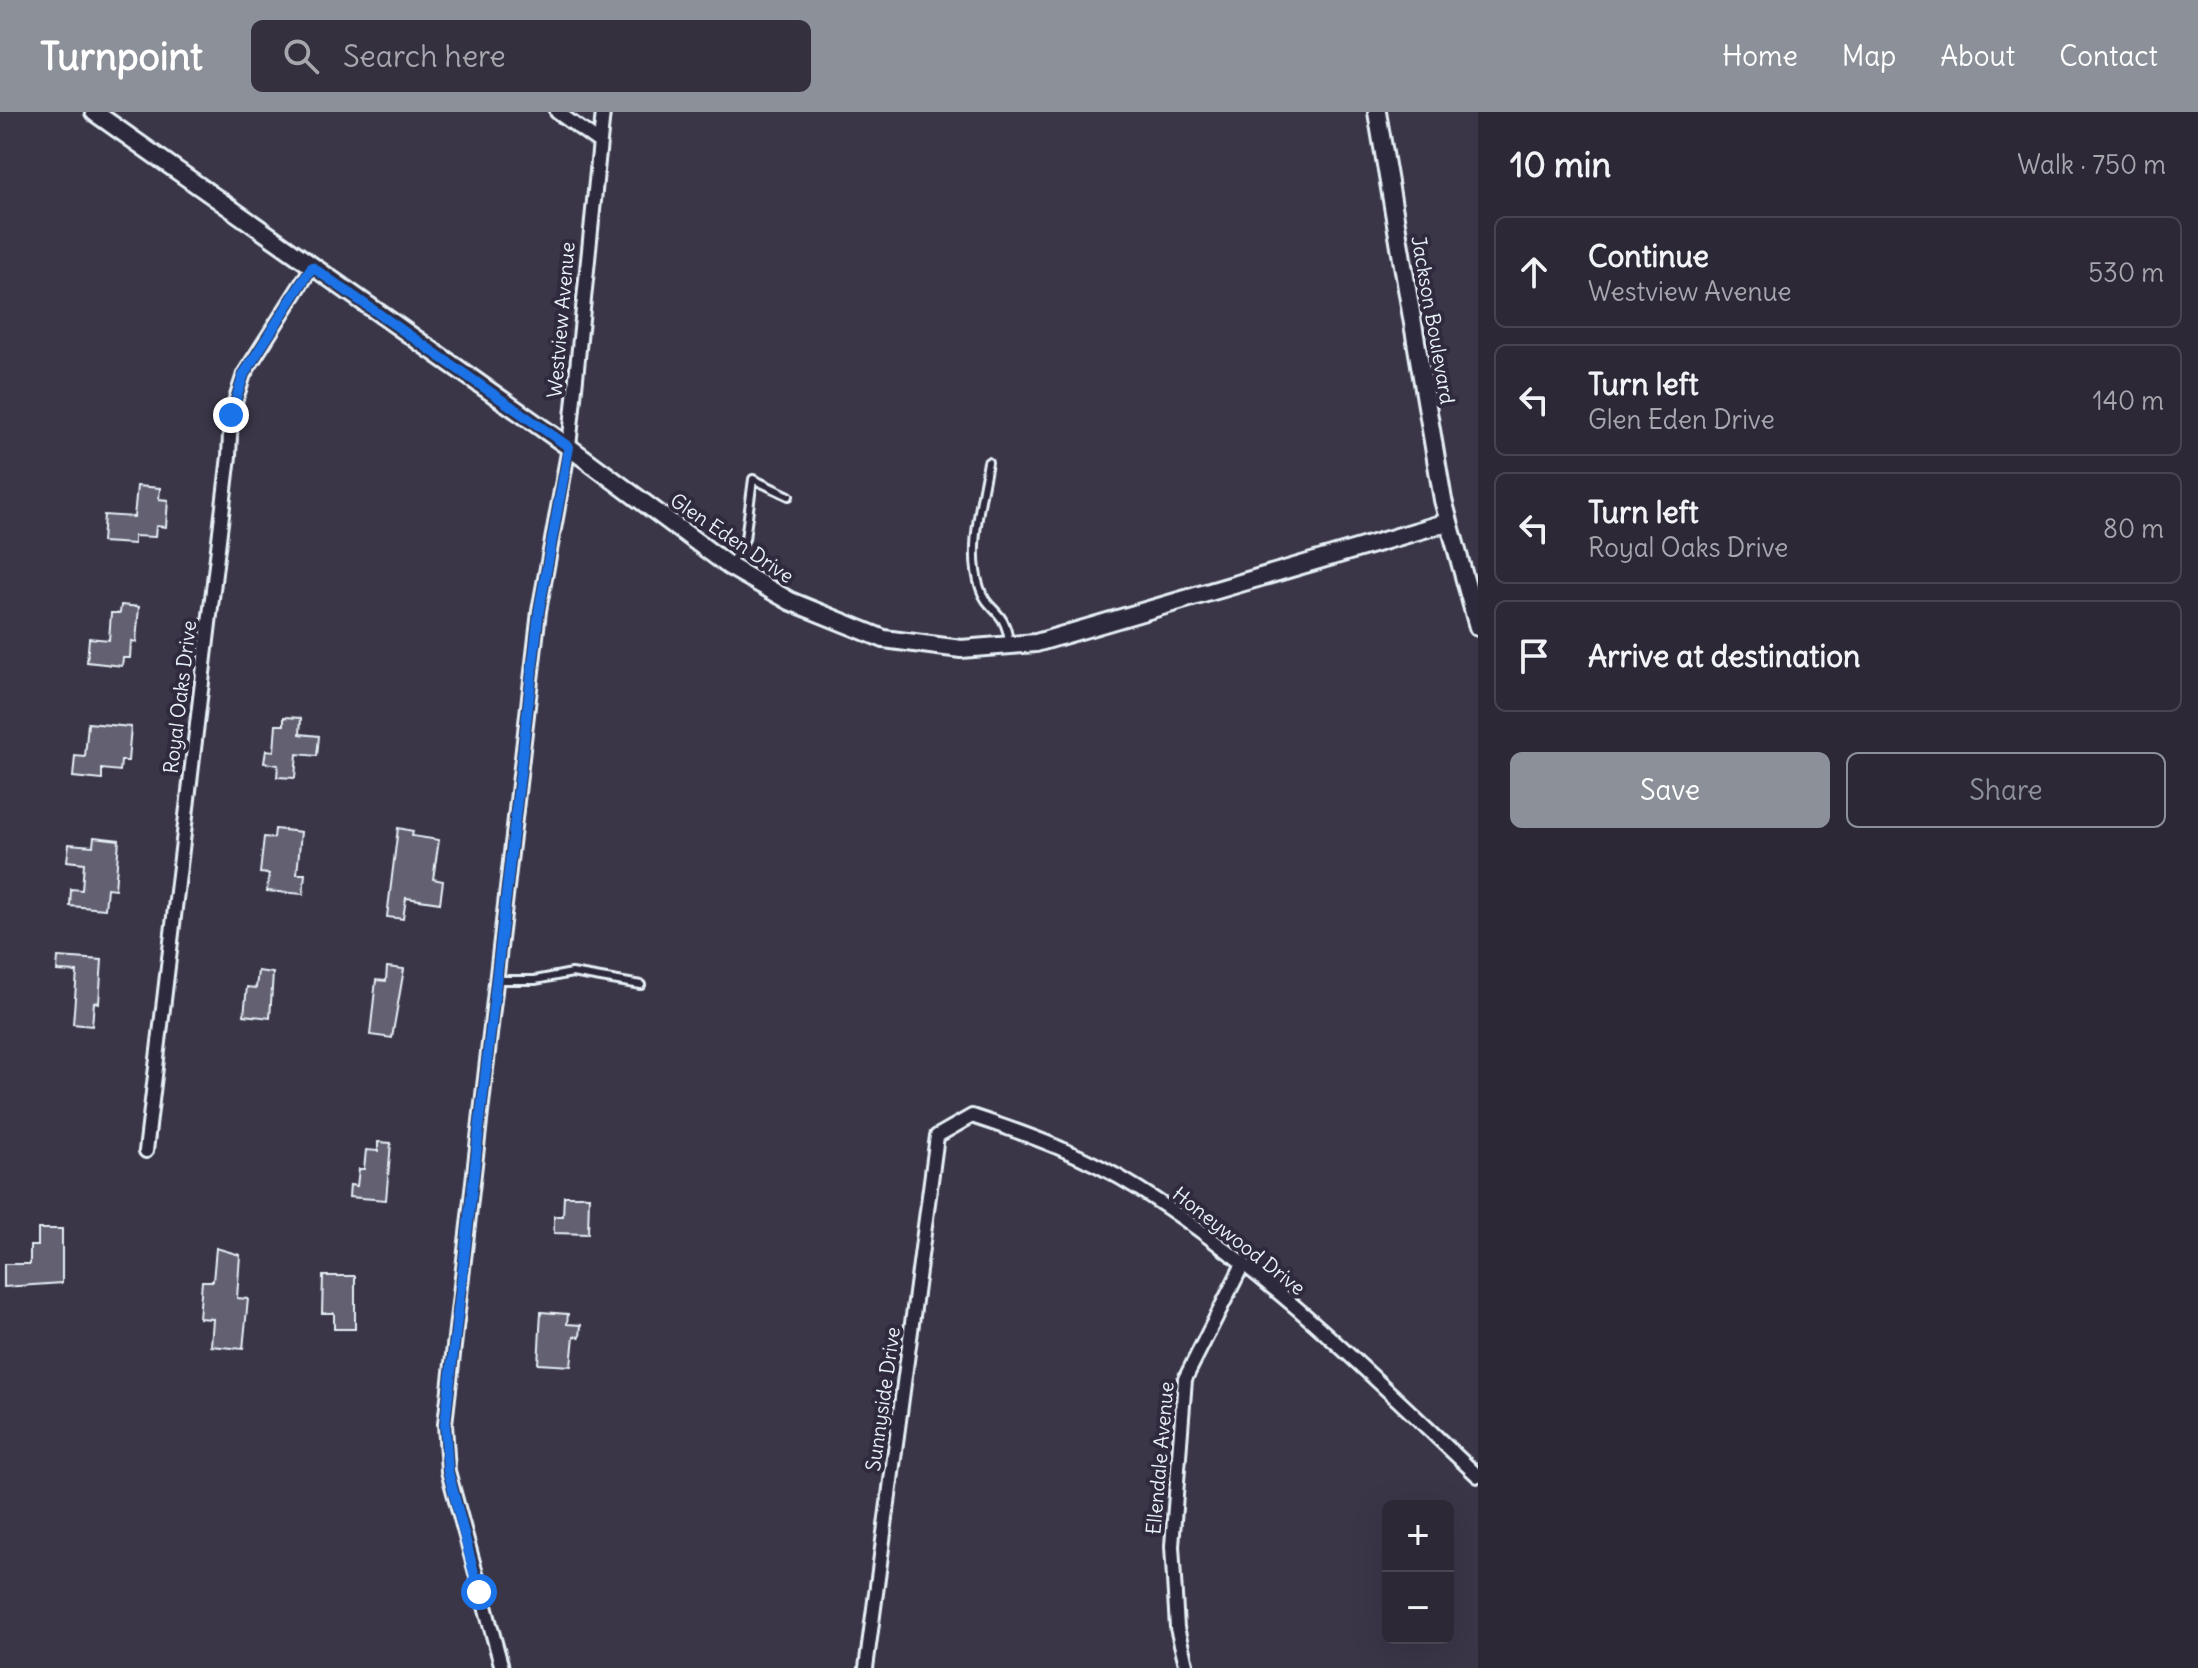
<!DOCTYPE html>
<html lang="en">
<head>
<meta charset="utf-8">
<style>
	:root { --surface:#2c2836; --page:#34303e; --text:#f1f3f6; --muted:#a6a6ad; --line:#484451; --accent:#8c9099 }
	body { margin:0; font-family:Delius,sans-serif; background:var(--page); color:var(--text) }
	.controls { position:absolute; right:24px; bottom:24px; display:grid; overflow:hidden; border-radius:12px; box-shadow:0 8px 32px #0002 }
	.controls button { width:72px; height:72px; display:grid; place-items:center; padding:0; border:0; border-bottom:2px solid var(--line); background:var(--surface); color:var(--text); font:40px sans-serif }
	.stop { position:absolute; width:24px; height:24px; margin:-18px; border:6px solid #1a73e8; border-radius:50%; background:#fff }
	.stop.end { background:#1a73e8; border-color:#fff; box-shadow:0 2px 8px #0008 }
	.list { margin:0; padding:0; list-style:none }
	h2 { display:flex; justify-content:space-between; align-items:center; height:104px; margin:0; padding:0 32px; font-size:34px }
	h2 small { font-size:26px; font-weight:400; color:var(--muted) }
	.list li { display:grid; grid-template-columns:52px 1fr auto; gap:24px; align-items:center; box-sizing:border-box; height:112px; margin:0 16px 16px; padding:0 16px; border:2px solid var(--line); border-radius:12px }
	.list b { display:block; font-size:30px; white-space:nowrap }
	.list p { margin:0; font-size:26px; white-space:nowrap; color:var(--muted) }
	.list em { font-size:26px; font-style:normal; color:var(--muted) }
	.actions { display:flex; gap:16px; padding:24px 32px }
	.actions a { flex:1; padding:18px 0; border:2px solid var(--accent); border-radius:12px; text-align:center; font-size:28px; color:var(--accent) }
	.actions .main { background:var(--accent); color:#fff }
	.icon { flex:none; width:44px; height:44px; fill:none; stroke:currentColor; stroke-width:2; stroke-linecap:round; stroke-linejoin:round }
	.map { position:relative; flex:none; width:1478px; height:1556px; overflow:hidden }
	header { display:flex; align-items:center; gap:48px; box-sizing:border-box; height:112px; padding:0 40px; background:var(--accent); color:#fff }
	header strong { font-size:38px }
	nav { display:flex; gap:44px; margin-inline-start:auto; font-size:28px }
	.search { width:560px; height:72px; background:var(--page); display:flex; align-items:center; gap:20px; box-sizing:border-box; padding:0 28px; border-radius:12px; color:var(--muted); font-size:30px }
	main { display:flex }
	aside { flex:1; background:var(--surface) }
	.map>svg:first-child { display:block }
	.building { fill:#636171; stroke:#e8f1f8; stroke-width:2 }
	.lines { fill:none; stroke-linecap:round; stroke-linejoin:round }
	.lane-casing { stroke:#e8f1f8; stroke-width:12 }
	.street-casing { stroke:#e8f1f8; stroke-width:18 }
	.secondary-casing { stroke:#e8f1f8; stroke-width:22 }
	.lane { stroke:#2f2a3d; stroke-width:6 }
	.street { stroke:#2f2a3d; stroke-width:12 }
	.secondary { stroke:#2f2a3d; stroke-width:16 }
	.route { stroke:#1a73e8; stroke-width:10 }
	.labels { text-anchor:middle; stroke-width:8; stroke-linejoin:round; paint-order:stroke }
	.street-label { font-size:20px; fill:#e8f1f8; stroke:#2f2a3d }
</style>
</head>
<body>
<header>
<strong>Turnpoint</strong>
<div class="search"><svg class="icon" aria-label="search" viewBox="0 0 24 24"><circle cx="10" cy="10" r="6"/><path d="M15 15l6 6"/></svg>Search here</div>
<nav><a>Home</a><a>Map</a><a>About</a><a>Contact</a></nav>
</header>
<main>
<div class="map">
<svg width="1478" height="1556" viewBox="0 0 1478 1556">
	<rect width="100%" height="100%" fill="#3a3648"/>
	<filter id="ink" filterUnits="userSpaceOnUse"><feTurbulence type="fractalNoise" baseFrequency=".0125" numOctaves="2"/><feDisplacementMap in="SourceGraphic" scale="16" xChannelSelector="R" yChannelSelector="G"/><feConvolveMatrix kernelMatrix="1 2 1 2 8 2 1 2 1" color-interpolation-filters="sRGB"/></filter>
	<g filter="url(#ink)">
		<path class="building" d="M137,374L160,376L159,387L168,388L166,415L156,414L155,425L134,424V432L102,430L104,403L134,405Z
			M121,493L139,495L136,530L131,529L130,546H123L122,554L87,550L89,526L109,528L111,501H120Z
			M284,605L301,606L300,622L319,624L317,644L297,642L295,666L277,665L278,653L264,651L266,638L274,639L276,613H284Z
			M88,611L131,615L128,649H121L120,659L102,657V668L73,665L75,644L85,645Z
			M398,716L413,719L412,724L439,728L433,767L443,769L440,791L406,786L403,807L387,805Z
			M275,717L301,720L297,762H305L303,782L267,779L269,762L260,761L264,725L274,726Z
			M94,725L119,728L115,777L107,776L105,797L70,794L71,777L82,778L84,751L67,749L69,732L93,734Z
			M58,845L102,848L99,891L94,890L92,914L73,912L77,860L57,859Z
			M387,855L404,857L392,926L370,923L376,868L386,869Z
			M258,859L273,861L270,906L244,903L247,875L256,876Z
			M378,1030L391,1031L386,1088L349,1085L350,1073L357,1074L359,1057H364L366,1038L378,1039Z
			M564,1084H589L588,1122L554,1121V1104H563Z
			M38,1117H62V1171L4,1175V1152H30V1134H38Z
			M216,1136L240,1143L237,1186L248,1187L243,1237L211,1234L213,1207L199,1206L202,1169H213Z
			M323,1164H355V1217H334V1201H322Z
			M541,1200L568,1202L567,1212L581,1213L580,1225L574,1224L571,1254L538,1252Z"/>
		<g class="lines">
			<g class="lane-casing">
				<path id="lane" d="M988,350C982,388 967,438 980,476C988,501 1005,496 1009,530
					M729,454L745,427L753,367L789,384
					M496,868H535L572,861L641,873"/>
			</g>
			<g class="street-casing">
				<path id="street" d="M557,0L599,30
					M146,1039L229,344L231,303L244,262L312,155
					M502,1556L448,1359L445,1312L539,499L569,335L603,0
					M866,1556L937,1024L972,1004C1030,1023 1087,1044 1139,1077C1264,1156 1371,1263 1478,1364
					M1187,1556L1177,1516L1172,1434L1185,1267L1243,1152"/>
			</g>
			<g class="secondary-casing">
				<path id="secondary" d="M94,0L569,335L729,454L790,489L884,527L961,537L1036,531L1448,410
					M1377,0L1443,388L1478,515"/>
			</g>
			<use href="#lane" class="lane"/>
			<use href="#street" class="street"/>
			<use href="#secondary" class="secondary"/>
		</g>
	</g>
	<g class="lines" filter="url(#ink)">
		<path class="route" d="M231,303L244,262L312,155L569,335L539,499L445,1312L448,1359L479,1480"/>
	</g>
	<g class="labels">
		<g class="street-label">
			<text transform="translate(561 208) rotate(-85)" y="7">Westview Avenue</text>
			<text transform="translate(1433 208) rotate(80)" y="7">Jackson Boulevard</text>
			<text transform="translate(732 426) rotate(34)" y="7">Glen Eden Drive</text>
			<text transform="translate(180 585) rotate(-83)" y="7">Royal Oaks Drive</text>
			<text transform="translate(1239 1129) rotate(38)" y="7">Honeywood Drive</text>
			<text transform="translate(883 1287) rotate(-82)" y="7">Sunnyside Drive</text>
			<text transform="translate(1160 1346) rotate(-85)" y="7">Ellendale Avenue</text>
		</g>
	</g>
</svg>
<div class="controls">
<button>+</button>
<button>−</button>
</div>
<div class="stop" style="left:479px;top:1480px"></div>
<div class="stop end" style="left:231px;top:303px"></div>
</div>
<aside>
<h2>10 min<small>Walk · 750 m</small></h2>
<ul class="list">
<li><svg class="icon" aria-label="ahead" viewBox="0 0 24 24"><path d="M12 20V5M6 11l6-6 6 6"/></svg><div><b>Continue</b><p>Westview Avenue</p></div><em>530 m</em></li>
<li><svg class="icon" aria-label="left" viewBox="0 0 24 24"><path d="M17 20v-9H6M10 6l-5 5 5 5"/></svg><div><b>Turn left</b><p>Glen Eden Drive</p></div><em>140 m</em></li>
<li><svg class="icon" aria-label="left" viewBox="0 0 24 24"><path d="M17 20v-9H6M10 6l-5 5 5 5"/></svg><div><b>Turn left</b><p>Royal Oaks Drive</p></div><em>80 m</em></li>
<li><svg class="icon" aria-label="arrive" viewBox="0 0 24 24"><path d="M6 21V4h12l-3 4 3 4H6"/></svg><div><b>Arrive at destination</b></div></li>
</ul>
<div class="actions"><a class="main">Save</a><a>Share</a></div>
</aside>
</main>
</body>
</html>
